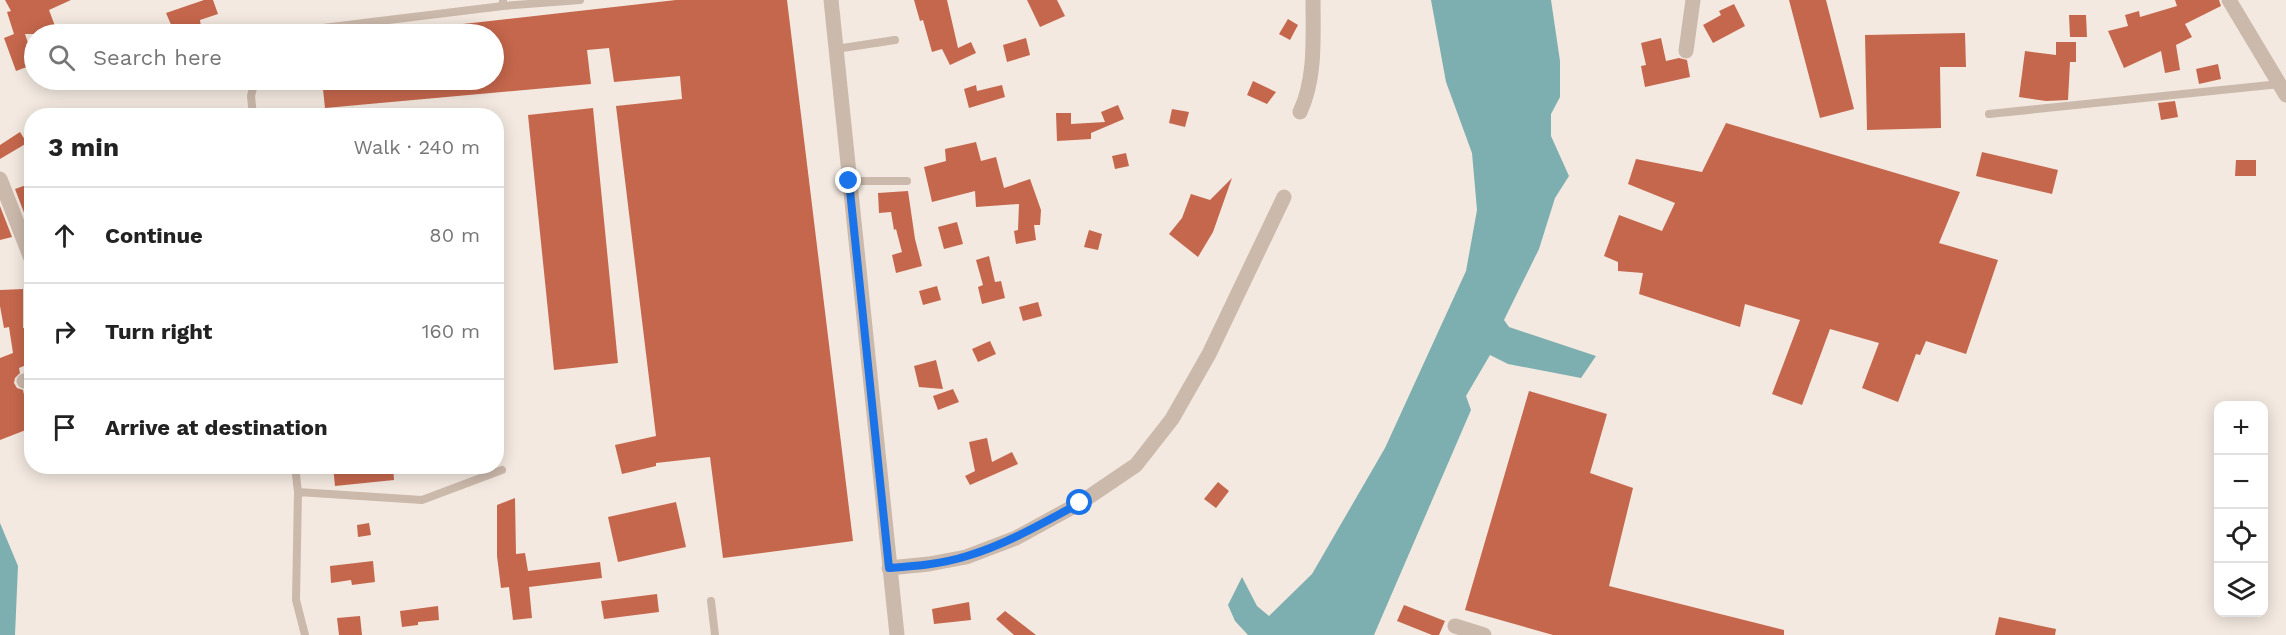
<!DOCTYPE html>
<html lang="en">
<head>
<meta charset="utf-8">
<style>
	:root { --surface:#fff; --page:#f6f6f6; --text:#222; --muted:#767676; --line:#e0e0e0 }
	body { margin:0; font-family:"Work Sans",sans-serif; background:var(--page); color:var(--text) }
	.controls { position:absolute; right:18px; bottom:18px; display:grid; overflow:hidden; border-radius:12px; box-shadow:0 3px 15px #0003 }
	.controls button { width:54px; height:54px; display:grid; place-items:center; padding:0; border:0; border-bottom:2px solid var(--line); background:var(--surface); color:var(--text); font:30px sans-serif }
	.stop { position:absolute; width:18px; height:18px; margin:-14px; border:4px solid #1a73e8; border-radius:50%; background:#fff }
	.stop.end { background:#1a73e8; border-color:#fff; box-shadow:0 2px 6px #0008 }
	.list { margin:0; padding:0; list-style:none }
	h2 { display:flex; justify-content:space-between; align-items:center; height:78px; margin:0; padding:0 24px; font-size:26px }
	h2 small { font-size:20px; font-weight:400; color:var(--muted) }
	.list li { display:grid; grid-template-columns:39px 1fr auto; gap:18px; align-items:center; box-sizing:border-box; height:96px; padding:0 24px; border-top:2px solid var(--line) }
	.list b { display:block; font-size:22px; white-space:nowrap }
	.list em { font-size:20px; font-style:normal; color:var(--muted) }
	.icon { flex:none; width:33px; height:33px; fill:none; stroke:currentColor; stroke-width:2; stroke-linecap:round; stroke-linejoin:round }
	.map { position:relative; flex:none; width:2286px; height:635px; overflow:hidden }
	.search { position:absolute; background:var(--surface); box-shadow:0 3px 15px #0003; left:24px; top:24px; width:480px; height:66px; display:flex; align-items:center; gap:15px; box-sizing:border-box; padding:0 21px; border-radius:33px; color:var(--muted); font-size:22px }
	.panel { position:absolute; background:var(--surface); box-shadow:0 3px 15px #0003; left:24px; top:108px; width:480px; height:366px; border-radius:24px }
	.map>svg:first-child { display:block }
	.water { fill:#7eafb0 }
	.building { fill:#c5674c }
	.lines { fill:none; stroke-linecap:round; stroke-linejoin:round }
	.service { stroke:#cbb9ab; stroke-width:8 }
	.minor { stroke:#cbb9ab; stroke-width:15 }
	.tertiary { stroke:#cbb9ab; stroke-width:15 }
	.route { stroke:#1a73e8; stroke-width:8 }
</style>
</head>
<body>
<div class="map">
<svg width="2286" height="635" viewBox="0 0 2286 635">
	<rect width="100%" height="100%" fill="#f3e9e0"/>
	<path class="water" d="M1431,0H1551L1560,61V97L1551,114V136L1569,176L1555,198L1539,249L1504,320L1509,327L1596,356L1581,378L1508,364L1490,355L1466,396L1471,410L1374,635H1248L1235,621L1228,605L1242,577L1257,606L1269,616L1312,574L1385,448L1466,271L1477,210L1472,153L1446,82Z
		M0,523L18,566L15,635H0Z"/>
	<path class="building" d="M5,0H71L49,10L58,34H25L29,46L25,48L32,65L16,71L4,38L14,34L7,12L11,11Z
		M204,0H213L218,14L200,20L202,34H175L166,13Z
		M676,0H787L853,541L723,558L710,457L656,463V466L622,474L615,445L656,436L616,106L682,99L680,76L614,82L609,48L587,50L591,84L325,108L322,80H494V34H446L445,26Z
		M914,0H947L958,48L971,42L976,53L950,65L942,49L932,52L923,20L920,21Z
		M1027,0H1057L1065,16L1040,27Z
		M1789,0H1826L1854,109L1820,118Z
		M2175,0H2219L2221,6L2185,24L2192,37L2176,45L2180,70L2165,73L2161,51L2124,68L2108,31L2128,26L2125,15L2139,11L2140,17L2177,6Z
		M1734,4L1745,26L1713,43L1703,25L1721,15L1719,11Z
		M2069,15H2086L2087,37H2070Z
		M1288,19L1298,25L1290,40L1279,34Z
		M1965,33L1966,67H1940L1941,128L1867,130L1865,35Z
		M1026,38L1030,55L1007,62L1003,45Z
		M1661,38L1666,61L1679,58L1687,60L1690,77L1645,87L1641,66L1646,65L1641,43Z
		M2056,42H2076V62H2070L2068,100L2046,101L2019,97L2025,51L2056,55Z
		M2218,64L2221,79L2199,84L2196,69Z
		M1253,81L1276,92L1267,104L1247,95Z
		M976,85L977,91L1002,85L1005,97L969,108L964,89Z
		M2175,101L2178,117L2161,120L2158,103Z
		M1118,105L1124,119L1091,133V139L1057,141L1056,113H1071V124L1105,122L1101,112Z
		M593,108L618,363L554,370L528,115Z
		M1172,109L1189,112L1185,127L1169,123Z
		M1726,123L1960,192L1939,243L1998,260L1966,354L1926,341L1920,355L1916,354L1898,402L1862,388L1879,343L1830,329L1802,405L1772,394L1800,320L1745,304L1740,327L1639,294L1643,273L1618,271V262L1604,256L1619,215L1662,231L1675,203L1628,184L1636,159L1702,172Z
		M20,132L27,143L0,159V145Z
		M976,142L981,161L996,157L1004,188L1030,179L1041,210L1040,225H1034L1036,240L1016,244L1014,231L1018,230L1019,204L976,207L975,191L932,202L924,167L946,161L945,149Z
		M1982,152L2058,170L2052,194L1976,176Z
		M1126,153L1129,166L1115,169L1112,156Z
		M2236,160H2256V176H2235Z
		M1232,178L1213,232L1198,257L1169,234L1182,218L1191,194L1210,200Z
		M32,183V231H31L15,189Z
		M908,191L915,239L922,266L896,273L892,255L902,252L896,229L894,230L891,212L879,213L878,193Z
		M0,206L12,237L0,240Z
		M957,222L963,244L944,249L938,227Z
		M1089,230L1102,234L1098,250L1084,247Z
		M989,256L995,282L1001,281L1005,298L982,304L978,287L983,285L976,260Z
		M937,286L941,300L923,305L919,291Z
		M23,289V328L32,327V345L25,346L31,363L19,368L20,373L15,378L14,383L17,388L23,390L31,428L0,440V358L13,353L9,327L4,328L0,306V290Z
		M1038,302L1042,316L1023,321L1019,307Z
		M990,341L996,354L978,362L972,349Z
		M936,360L943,389L919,387L914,366Z
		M953,389L959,402L938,410L933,396Z
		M1529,391L1607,414L1590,473L1633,488L1609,586L1784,630V635H1553L1465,610Z
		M987,438L992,462L1012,452L1018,464L970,485L965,476L975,471L969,442Z
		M333,466H393L394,480L335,486Z
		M1218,482L1229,491L1216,508L1204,499Z
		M515,498L516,554L525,553L528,571L600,562L602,578L529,587L532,618L513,620L509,587L501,588L497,556V505Z
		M676,502L686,547L618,562L608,517Z
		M369,523L371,535L358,537L357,525Z
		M373,561L375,582L352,585L351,580L331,583L330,566Z
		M657,594L659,612L604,619L601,601Z
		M969,602L971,620L934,624L932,609Z
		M1404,605L1445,621L1439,635H1432L1397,621Z
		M438,606L439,620L418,622V625L402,627L400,611Z
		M1005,611L1036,635H1014L996,619Z
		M360,616L362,635H339L337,618Z
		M1999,617L2056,629L2055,635H1995Z"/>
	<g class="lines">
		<path class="service" d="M503,0V6L580,0
			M287,34L290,32L503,6
			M836,49L895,40
			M1989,114L2280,84
			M253,116L251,96L255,80
			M849,181H907
			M295,466L298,492L296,600L305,635
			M298,492L422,500L502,470
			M711,601L715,635"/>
		<path class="minor" d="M831,0L897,635
			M1686,51L1693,0
			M1300,112C1316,78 1313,37 1313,0
			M0,179L32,261
			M24,381L32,379
			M889,568L929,564L966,557L1016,538L1080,503L1136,465L1172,419L1209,354L1284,197
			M1455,626L1484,635"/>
		<path class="tertiary" d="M2229,0L2286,95"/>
	</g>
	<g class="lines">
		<path class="route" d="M849,181L889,568C915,566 942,564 967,556C1007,544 1043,523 1080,503"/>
	</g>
</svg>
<div class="controls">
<button>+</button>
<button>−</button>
<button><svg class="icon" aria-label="locate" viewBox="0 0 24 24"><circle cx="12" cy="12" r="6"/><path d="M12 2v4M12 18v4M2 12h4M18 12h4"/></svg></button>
<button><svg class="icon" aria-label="layers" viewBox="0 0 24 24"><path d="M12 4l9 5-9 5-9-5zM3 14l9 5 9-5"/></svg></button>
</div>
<div class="stop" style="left:1080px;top:503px"></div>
<div class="stop end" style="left:849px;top:181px"></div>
<div class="search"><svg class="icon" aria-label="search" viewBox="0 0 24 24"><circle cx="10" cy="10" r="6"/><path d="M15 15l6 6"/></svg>Search here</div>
<section class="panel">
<h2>3 min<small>Walk · 240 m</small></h2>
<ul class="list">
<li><svg class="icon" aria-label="ahead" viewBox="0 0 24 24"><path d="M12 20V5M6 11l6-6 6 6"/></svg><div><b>Continue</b></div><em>80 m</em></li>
<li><svg class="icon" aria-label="right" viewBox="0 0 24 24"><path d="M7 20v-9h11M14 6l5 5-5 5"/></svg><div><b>Turn right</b></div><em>160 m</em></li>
<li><svg class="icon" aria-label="arrive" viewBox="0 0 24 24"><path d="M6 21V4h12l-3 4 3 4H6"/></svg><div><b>Arrive at destination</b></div></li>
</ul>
</section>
</div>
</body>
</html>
